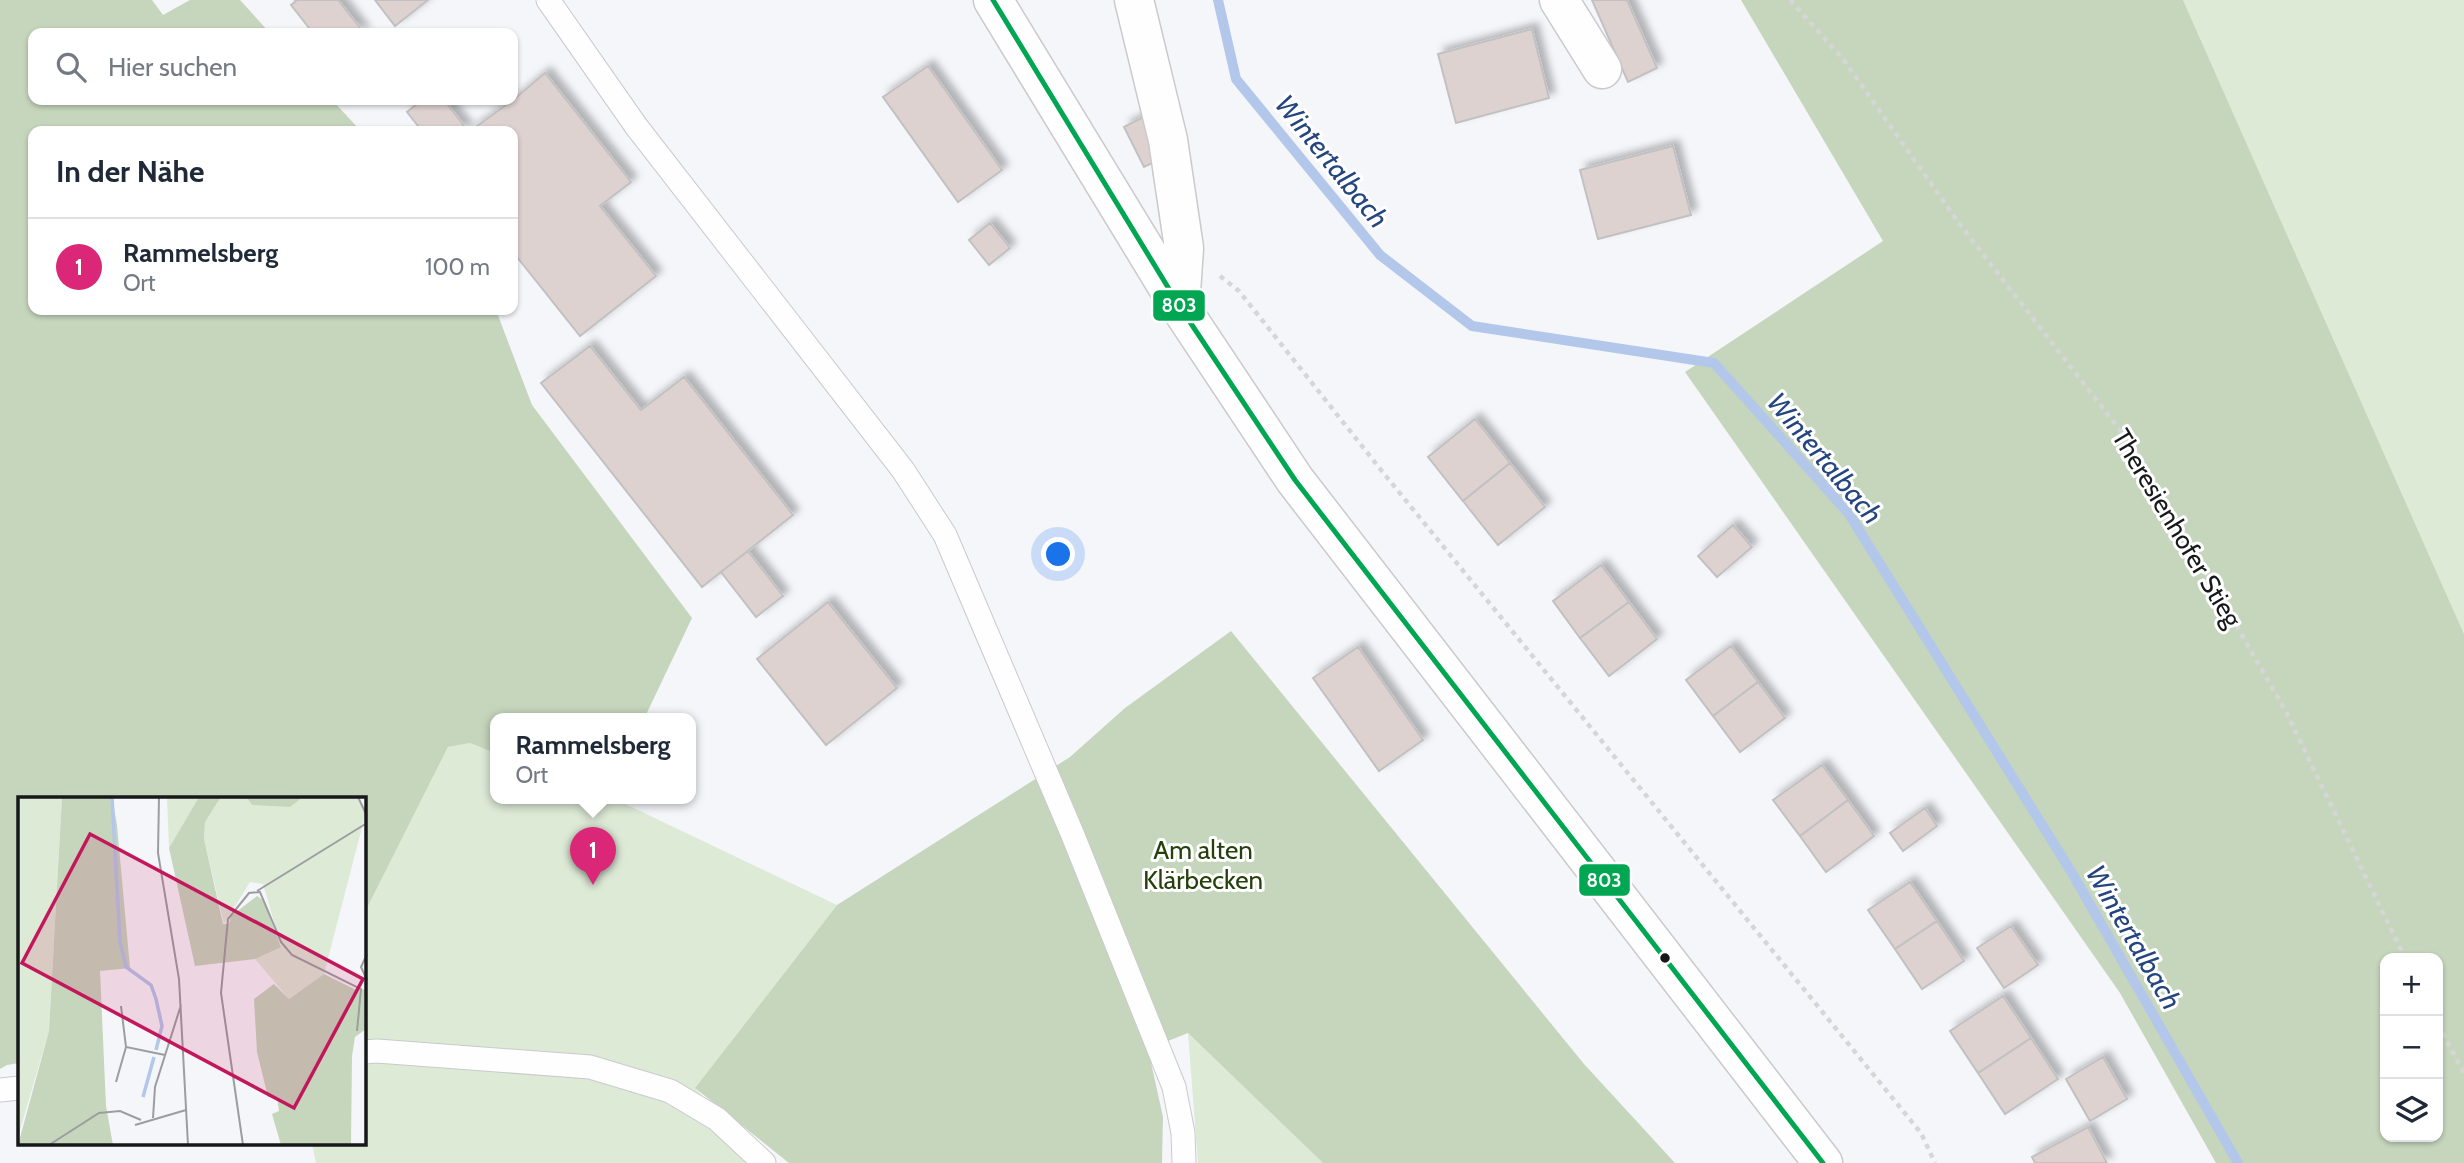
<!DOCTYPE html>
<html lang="de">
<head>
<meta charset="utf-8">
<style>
	:root { --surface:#fff; --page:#f6f6f7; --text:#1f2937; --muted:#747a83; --line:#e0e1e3; --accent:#db2777 }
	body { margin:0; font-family:Cabin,sans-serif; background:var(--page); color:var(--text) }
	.controls { position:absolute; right:21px; bottom:21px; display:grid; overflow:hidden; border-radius:14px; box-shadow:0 2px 5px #0004 }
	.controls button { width:63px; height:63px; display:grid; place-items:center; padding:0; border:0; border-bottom:2px solid var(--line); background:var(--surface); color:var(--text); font:35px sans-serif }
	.you { position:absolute; left:1059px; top:555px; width:24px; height:24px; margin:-18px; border:5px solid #fff; border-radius:50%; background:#1a73e8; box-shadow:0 0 0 10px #1a73e833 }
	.badge { display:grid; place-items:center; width:46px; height:46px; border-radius:50%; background:var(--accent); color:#fff; font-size:23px; font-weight:700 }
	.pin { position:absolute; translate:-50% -58px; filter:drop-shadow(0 2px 4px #0008) }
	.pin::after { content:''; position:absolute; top:37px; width:24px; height:21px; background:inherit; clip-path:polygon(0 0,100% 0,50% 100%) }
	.popup { position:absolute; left:490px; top:713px; width:206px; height:91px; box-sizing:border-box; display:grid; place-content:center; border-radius:14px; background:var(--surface); filter:drop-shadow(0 2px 5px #0005); font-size:23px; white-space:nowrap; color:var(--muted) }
	.popup b { font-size:26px; color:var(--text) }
	.popup::after { content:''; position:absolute; left:50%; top:100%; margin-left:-14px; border:14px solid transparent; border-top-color:var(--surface) }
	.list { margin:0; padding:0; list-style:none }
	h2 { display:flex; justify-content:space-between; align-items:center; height:91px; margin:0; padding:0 28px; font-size:30px }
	h2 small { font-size:23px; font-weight:400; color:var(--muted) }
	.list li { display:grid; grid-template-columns:46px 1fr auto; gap:21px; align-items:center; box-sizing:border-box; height:98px; padding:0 28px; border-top:2px solid var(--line) }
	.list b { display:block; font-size:26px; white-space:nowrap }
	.list p { margin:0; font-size:23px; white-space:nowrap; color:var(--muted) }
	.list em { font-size:23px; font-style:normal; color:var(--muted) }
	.icon { flex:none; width:38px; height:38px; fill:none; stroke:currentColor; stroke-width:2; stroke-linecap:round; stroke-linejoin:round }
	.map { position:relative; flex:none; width:2464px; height:1163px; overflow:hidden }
	.search { position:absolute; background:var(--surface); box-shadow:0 2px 5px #0004; left:28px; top:28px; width:490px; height:77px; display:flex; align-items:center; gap:18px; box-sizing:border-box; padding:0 24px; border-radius:14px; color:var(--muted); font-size:26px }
	.panel { position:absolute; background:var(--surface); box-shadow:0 2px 5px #0004; left:28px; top:126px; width:490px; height:189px; border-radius:14px }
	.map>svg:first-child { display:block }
	.green { fill:#ddead6 }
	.forest { fill:#c5d6bc; fill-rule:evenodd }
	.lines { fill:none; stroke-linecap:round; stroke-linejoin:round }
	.stream { stroke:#b3c7ea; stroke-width:10 }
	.building { fill:#ddd2d0; stroke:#c2c1c2; stroke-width:2; filter:url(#shadow) }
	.service-casing { stroke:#cacacd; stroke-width:25 }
	.minor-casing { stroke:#cacacd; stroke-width:41 }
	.path { stroke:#d6d6d7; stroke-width:4.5; stroke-dasharray:5 5; stroke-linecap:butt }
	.service { stroke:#fefefe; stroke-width:23 }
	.minor { stroke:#fefefe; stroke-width:38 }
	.bus-1-casing { stroke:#fff; stroke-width:10 }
	.bus-1 { stroke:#00a651; stroke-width:5 }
	.bus-dot { fill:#17181a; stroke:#fff; stroke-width:2.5 }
	.labels { text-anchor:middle; stroke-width:6; stroke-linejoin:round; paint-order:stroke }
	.street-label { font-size:26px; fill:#17181a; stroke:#fff }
	.park-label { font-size:26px; fill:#25400b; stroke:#fff }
	.water-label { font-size:28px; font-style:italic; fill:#24457f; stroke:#fff }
	.inset-river { fill:none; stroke:#b3c7ea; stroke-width:3.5 }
	.inset-road { fill:none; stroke:#9c9da0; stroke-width:2 }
	.view { fill:#c2185b; fill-opacity:0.15; stroke:#c2185b; stroke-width:3.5 }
	.inset-edge { fill:none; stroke:#17181a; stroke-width:3.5 }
	.line-badge { stroke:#fff; stroke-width:2.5 }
	.badge-label { font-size:19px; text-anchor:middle; font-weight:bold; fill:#fff }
</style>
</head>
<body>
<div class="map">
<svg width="2464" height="1163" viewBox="0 0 2464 1163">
	<defs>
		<filter id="shadow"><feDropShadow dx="6" dy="-6" stdDeviation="3.5" flood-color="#0004"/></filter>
	</defs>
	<rect width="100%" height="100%" fill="#f5f6fa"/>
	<path class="green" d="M2183,0H2464V634Z
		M470,743L495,753V799H615L837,905L695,1088L768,1163H316L312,1144H364V914L448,747Z
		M1188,1033L1323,1163H1198Z"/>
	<path class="forest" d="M0,0H152L163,15L190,0H240L270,33H33V100H332L361,131H33V310H496L532,405L692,618L644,719H495V753L470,743L448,747L364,914V799H19V1063L7,1065L0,1069Z
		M1741,0H2183L2464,634V1163H2216L2120,993L1685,372L1883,241ZM2385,958H2438V1137H2385Z
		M1231,631L1584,1064L1675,1163H1323L1188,1033L1148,1049L1163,1117L1162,1163H789L695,1088L837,905L1070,757L1125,708Z"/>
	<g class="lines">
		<path class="stream" d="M1218,0L1236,79L1380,255L1472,326L1714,363L1849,514L2072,873L2238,1163"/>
	</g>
	<path class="building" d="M295,0H338L364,33H313L291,5L296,1Z
		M375,0H428L395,26Z
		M1592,0H1627L1657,68L1628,82Z
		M1532,29L1549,98L1456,123L1438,54Z
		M928,66L1002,170L958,202L883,97Z
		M545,73L631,182L600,206L656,276L580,336L513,252V131H470L513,100Z
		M422,100H444L468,131H422L407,112Z
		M1145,116L1165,157L1144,167L1124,127Z
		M1673,146L1691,215L1598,239L1580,170Z
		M990,223L1010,248L989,265L969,240Z
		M590,346L641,410L684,377L793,515L702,587L541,383Z
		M1475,419L1510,463L1463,501L1428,457Z
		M1510,463L1545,507L1498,545L1463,501Z
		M1733,525L1752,547L1717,577L1698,556Z
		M748,551L783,596L756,617L721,572Z
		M1601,565L1629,602L1580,638L1553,601Z
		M828,602L897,688L826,745L757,659Z
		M1629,602L1657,639L1609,676L1580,638Z
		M1731,646L1758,682L1713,716L1686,680Z
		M1358,647L1423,740L1379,771L1313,678Z
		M1758,682L1785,718L1740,752L1713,716Z
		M1822,765L1848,800L1800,836L1773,800Z
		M1848,800L1874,836L1826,872L1800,836Z
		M1925,808L1937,826L1903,851L1890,833Z
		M1910,882L1937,921L1895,949L1868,910Z
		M1937,921L1964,961L1922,989L1895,949Z
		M2011,926L2038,965L2004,988L1977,948Z
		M2003,996L2031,1038L1978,1073L1950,1031Z
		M2031,1038L2058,1079L2005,1114L1978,1073Z
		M2103,1057L2127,1099L2090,1121L2066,1079Z
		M2088,1127L2107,1163H2035L2032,1157Z"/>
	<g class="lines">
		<g class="service-casing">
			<path id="service" d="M548,0L636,126L903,470L945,535L1072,833L1174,1087L1183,1133L1184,1163
				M364,1052L377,1051L590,1067L670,1091L717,1119L764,1163
				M0,1090L19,1088"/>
		</g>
		<g class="minor-casing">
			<path id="minor" d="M993,0L1180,307L1295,480L1823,1163
				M1134,0L1168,140L1184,248L1180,307
				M1559,0L1602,69"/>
		</g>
		<path class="path" d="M1790,0L1843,59L1961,226L2137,452L2286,712L2405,958
			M1220,276L1239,291L1381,470L1921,1133L1935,1163
			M2438,1024L2464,1073"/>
		<use href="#service" class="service"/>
		<use href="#minor" class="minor"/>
		<g class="bus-1-casing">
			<path id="bus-1" d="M993,0L1180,307L1295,480L1823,1163"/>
		</g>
		<use href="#bus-1" class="bus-1"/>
	</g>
	<circle class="bus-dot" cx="1665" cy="958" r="6"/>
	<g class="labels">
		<g class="street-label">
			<text transform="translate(2177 528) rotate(59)" y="9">Theresienhofer Stieg</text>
		</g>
		<g class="park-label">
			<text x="1203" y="859">Am alten<tspan x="1203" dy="30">Klärbecken</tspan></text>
		</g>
		<g class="water-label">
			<text transform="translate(1332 161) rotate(51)" y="10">Wintertalbach</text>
			<text transform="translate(1825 458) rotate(50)" y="10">Wintertalbach</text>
			<text transform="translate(2134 937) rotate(60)" y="10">Wintertalbach</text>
		</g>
	</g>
	<g transform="translate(18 797)">
		<rect width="348" height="348" fill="#f5f6fa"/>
		<path d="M0,0H44L31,234L0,340ZM149,0H181L151,51ZM203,0H228L234,8L281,0H339L348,15L306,177L271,202L237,162L263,149L245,87L232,85L206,127L186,42L187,25Z" fill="#ddead6"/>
		<path d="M44,0H94L99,28L112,171L82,174L88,309L95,348H0L31,234ZM181,0H203L187,25L186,42L205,127H211L213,119L239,99L245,103L263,150L237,162L177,169L151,51ZM228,0H281L282,2L272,10L234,8ZM306,177L338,193L348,192V232L337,240L334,259L333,348H263L254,317L261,314L259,300H250L239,255L236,202L256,187L271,202Z" fill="#c5d6bc"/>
		<path class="inset-river" d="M94,0L102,145L108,170L133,188L138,202L144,229L138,253M125,300L136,260"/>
		<path class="inset-road" d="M141,0L140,56L161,182L170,348M340,0L349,19M239,94L349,26M349,157L343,170L349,183M103,209L108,250L147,258M98,285L108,250M135,321L137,290L163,208M117,328L168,313M31,348L81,316L102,314L123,323M225,348L203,196L210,122L231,96L242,95L263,145L274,158L343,192L339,234"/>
		<path class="view" d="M72,37L345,182L276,311L4,166Z"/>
		<rect width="348" height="348" class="inset-edge"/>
	</g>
	<g class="line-badge">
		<rect x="1152" y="289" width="54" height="33" rx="7" fill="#00a651"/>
		<rect x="1578" y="863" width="53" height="34" rx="7" fill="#00a651"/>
	</g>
	<g class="badge-label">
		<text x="1179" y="312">803</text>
		<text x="1604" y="887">803</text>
	</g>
</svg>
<div class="controls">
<button>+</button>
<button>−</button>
<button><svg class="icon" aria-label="layers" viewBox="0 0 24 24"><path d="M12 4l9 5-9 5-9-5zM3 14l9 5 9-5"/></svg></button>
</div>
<div class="you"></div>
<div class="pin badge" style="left:593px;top:885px">1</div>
<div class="popup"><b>Rammelsberg</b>Ort</div>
<div class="search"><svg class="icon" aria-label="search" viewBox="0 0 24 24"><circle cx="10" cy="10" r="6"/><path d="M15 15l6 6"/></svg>Hier suchen</div>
<section class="panel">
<h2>In der Nähe<small></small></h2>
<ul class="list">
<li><span class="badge">1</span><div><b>Rammelsberg</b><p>Ort</p></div><em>100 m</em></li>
</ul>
</section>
</div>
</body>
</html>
